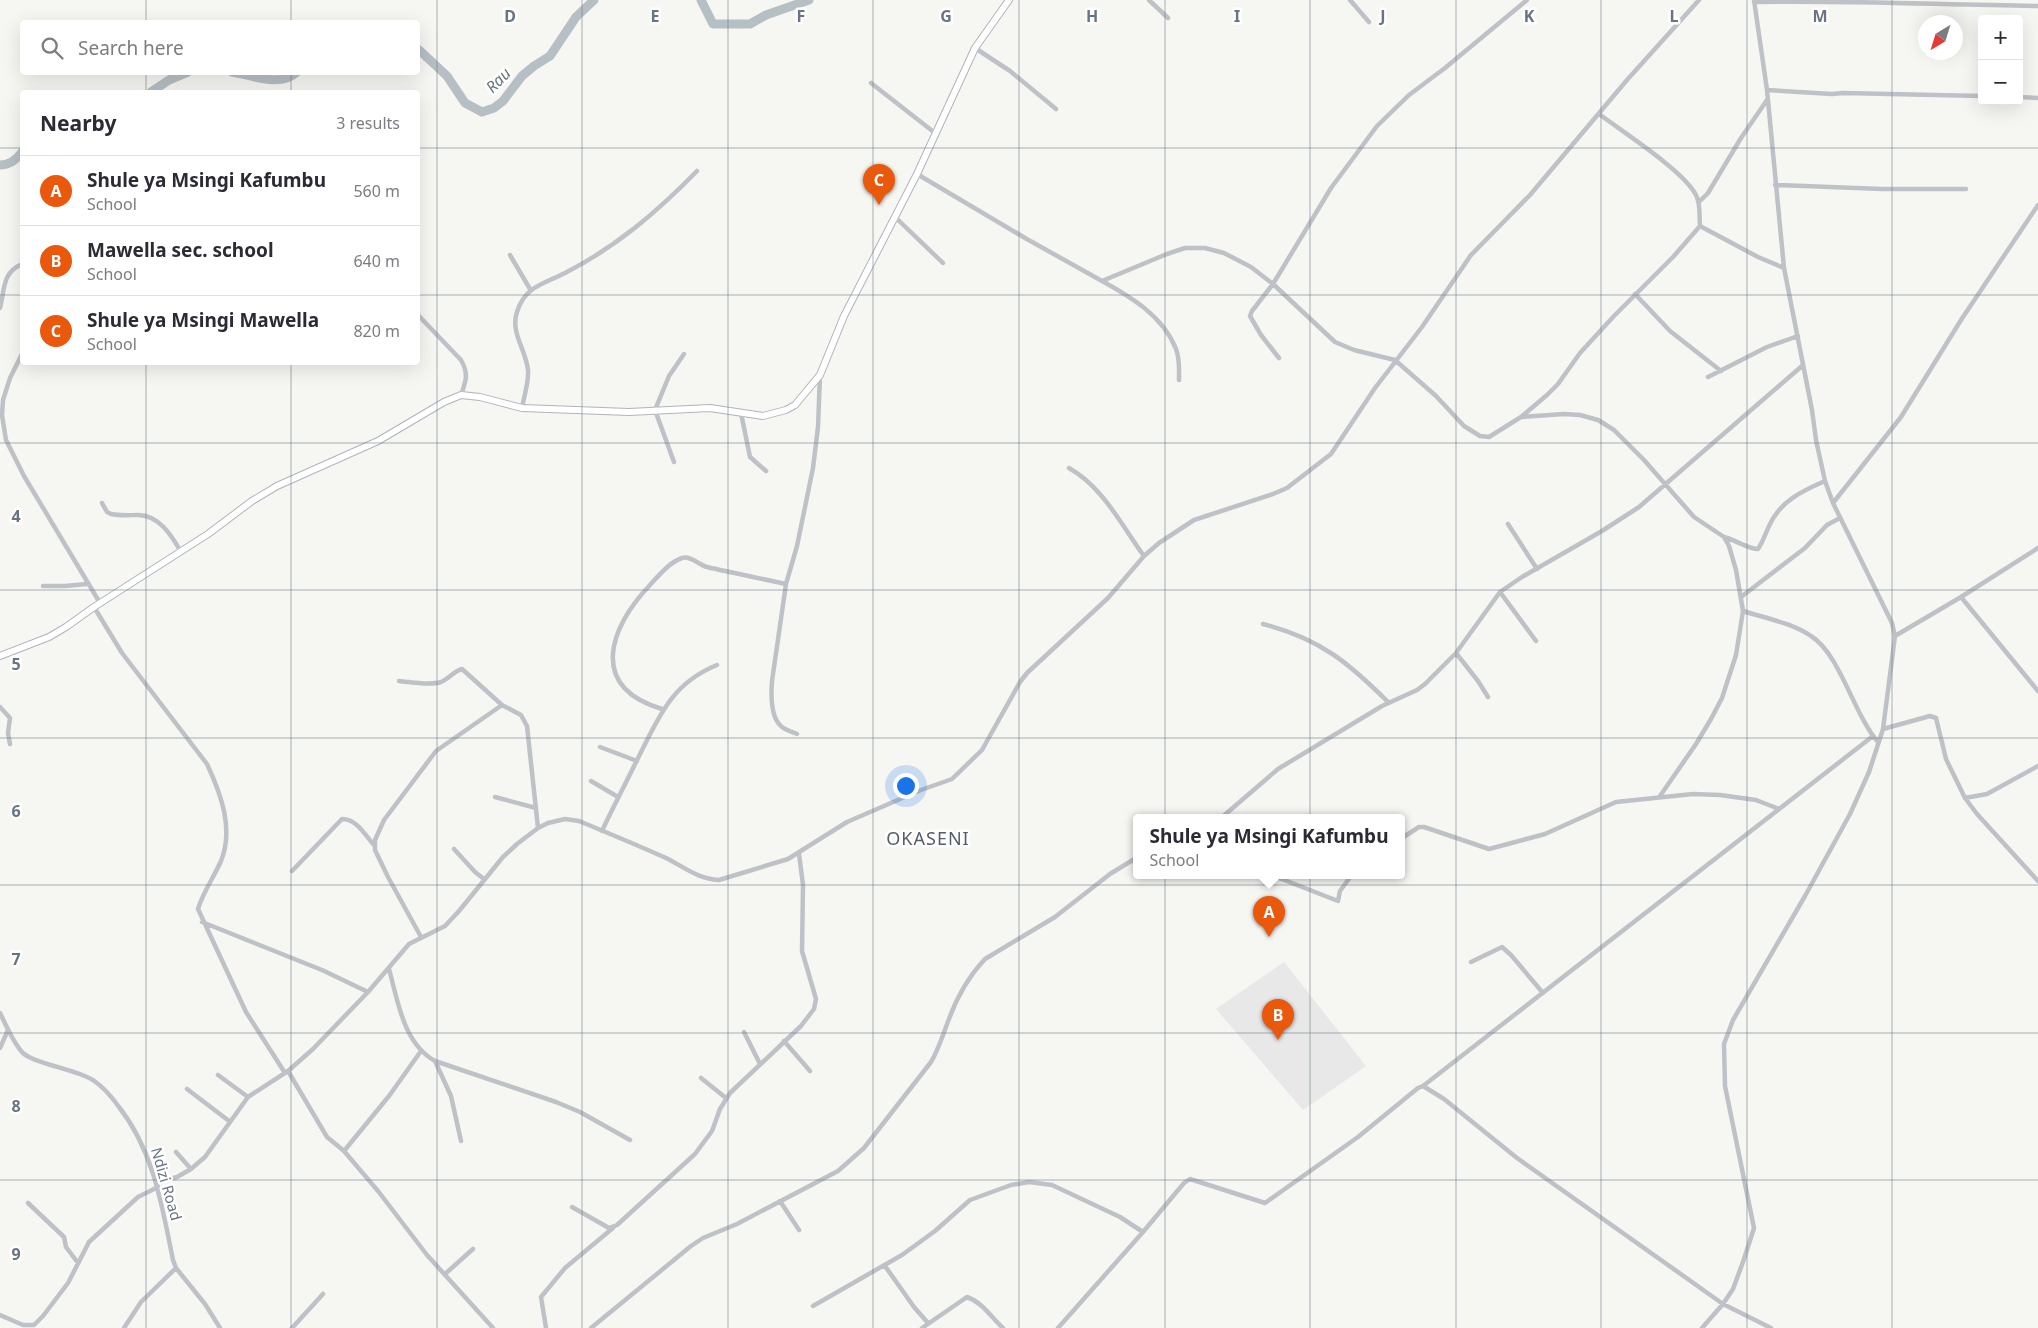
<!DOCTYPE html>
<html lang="en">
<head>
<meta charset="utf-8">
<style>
	:root { --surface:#fff; --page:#f7f7f7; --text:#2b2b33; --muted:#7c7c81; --line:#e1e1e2; --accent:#ea580c }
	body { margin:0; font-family:"Noto Sans",sans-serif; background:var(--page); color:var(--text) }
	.controls { position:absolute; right:15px; top:15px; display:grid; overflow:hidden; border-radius:5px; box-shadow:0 5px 20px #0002 }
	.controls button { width:45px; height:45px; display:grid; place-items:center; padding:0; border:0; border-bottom:1px solid var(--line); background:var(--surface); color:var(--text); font:25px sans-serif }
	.compass { position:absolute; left:1918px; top:15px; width:45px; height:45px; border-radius:50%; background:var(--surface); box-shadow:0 5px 20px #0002; rotate:218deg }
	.you { position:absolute; left:905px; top:785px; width:18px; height:18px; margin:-12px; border:4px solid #fff; border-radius:50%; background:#1a73e8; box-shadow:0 0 0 8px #1a73e833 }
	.badge { display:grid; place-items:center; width:32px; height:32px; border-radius:50%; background:var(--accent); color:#fff; font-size:16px; font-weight:700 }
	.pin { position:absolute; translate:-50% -41px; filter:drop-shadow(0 1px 2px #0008) }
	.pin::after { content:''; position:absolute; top:26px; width:18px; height:15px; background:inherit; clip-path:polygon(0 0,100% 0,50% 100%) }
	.popup { position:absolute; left:1133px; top:814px; width:272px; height:65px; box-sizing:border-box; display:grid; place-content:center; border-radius:5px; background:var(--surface); filter:drop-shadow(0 1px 4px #0005); font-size:16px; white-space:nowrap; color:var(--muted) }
	.popup b { font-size:19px; color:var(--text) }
	.popup::after { content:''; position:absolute; left:50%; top:100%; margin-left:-10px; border:10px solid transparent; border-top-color:var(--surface) }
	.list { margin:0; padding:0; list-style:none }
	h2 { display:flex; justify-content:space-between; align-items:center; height:65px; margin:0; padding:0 20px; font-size:21px }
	h2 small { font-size:16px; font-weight:400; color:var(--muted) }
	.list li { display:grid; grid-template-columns:32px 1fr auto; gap:15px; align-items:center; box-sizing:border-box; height:70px; padding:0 20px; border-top:1px solid var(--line) }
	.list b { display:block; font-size:19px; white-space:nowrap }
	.list p { margin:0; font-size:16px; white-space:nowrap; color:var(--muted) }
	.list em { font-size:16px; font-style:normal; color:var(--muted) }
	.icon { flex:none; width:28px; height:28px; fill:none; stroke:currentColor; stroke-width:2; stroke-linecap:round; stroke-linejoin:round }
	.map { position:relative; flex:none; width:2038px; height:1328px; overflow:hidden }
	.search { position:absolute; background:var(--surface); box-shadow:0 5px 20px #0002; left:20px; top:20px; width:400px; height:55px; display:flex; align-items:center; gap:12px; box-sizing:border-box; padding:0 18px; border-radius:5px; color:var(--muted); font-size:19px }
	.panel { position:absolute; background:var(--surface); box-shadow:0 5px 20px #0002; left:20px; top:90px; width:400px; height:275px; border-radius:5px }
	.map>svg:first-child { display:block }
	.built { fill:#e7e8e7 }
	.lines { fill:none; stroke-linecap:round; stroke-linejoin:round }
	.river { stroke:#b6bfc4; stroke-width:9 }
	.secondary-casing { stroke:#b0b5b9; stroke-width:8 }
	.street { stroke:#bec1c5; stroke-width:4.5 }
	.secondary { stroke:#fff; stroke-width:6 }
	.grid { fill:none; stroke:#687581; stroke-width:1; stroke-opacity:0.55 }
	.labels { text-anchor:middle; stroke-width:5; stroke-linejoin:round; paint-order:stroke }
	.street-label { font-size:15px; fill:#687581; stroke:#fff }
	.water-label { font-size:16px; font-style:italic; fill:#64757d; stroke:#fff }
	.quarter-label { font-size:18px; letter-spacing:1px; fill:#555e67; stroke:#fff }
	.grid-label { font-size:16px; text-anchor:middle; font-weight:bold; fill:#687581; stroke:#fff; stroke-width:5; stroke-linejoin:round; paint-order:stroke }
</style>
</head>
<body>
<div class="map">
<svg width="2038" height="1328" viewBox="0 0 2038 1328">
	<rect width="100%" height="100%" fill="#f6f6f3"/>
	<path class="built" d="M1284,962L1366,1066L1303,1110L1216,1009Z"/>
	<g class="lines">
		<path class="river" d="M701,0L713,24H750L766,15L809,0
			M418,49L447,76L465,103L482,112L494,108L503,101L522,76L534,66L550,56L576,17L594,0
			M232,72C252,75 280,88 297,72
			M151,92L169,80L188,72
			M0,165C9,165 17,159 22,152"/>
		<g class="secondary-casing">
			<path id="secondary" d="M0,656L49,637L66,627L94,607L208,534L252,501L277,486L378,441L444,402L461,395L480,397L522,408L629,412L710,408L763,416L786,410L795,405L820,375L844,316L917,174L975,48L1009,0"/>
		</g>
		<path class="street" d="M1149,0L1168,18
			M1350,0L1369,22
			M1754,2C1849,0 1943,5 2038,6
			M975,48L1010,71L1056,109
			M871,83L935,133
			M1767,90L1832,94L1843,93L1982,96
			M2019,97L2038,98
			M917,174L1025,238L1102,281L1167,254L1185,248H1205L1224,253L1251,267L1273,284L1335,342L1354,350L1395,360L1436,396L1464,426L1480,436L1489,437L1521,417L1547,395L1558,384L1580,353L1614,316L1673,257L1700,226C1699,216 1701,204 1696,195C1684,171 1623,132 1599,114
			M1775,185L1882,189H1966
			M1699,202L1708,193L1741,138L1767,100
			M894,216L943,263
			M1700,226L1758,257L1784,268
			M510,255L530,289
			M1102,281C1131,297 1163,316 1176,349C1180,359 1179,370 1179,380
			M1635,294L1670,331L1721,371
			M0,308C5,288 2,273 22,264
			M418,315L461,360C469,374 466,381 461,395
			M22,354L10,378L3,400L2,415L6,440L24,476L100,603
			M1279,358L1261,335L1250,316L1252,311L1273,284L1331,188L1377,126L1409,95L1445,68L1527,0
			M1708,377L1767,347L1798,336
			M522,408C524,396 529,382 528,370C526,350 510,332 517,312C525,286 544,284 565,273C616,247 657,212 697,171
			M741,413L750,457L766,471
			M1521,417L1564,414L1580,415L1598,420L1614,430L1644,460L1694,517L1724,537L1729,546L1736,570L1743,611L1736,655L1722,698L1711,719L1696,744L1660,796
			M674,462L655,410L669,376L684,354
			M1069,468C1103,487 1122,526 1144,556
			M102,503L107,512L111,514C120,516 129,515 138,515C159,515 172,536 181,552
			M1833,503L1901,417L1961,320L2038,205
			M1508,524L1537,569
			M1724,537C1733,539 1751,550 1758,549C1763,542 1766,532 1770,524C1781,501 1802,491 1825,481
			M43,586H65L87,584
			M1500,592L1536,641
			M1741,597L1805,548L1827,525L1840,518
			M1961,597L2038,691
			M94,607L122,653L207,764C221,794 234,829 221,861C214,877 203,892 198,909L246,1012L285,1073
			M1743,611C1765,618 1792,623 1811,636C1840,654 1854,715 1878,742
			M1263,624C1320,639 1348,662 1389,703
			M1895,636L1961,597L2038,548
			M1456,653L1478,681L1488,697
			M399,681C411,682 429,686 441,682C449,679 454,671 462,669L502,705L521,715L527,726L538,828
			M0,707L10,718L8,733L10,744
			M662,709C588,687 609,628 650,585C659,575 670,562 682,558C690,555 699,565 707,567C733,573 759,578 786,584
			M1883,729L1930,716L1936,718L1946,759L1965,798L1977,814L2038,881
			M797,734C792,732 786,730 782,727C770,718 771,694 772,681L786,584L797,546L813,468L818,427L820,375
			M600,747L637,761
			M591,781L618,797
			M495,797L536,808
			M1965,798L1987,794L2038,766
			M1221,818L1278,769L1382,706L1417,690L1425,684L1456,653L1500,592L1522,577L1602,531L1639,507L1802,366
			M602,831C613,807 625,785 636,762C658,719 670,684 717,665
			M1402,838L1419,827H1424L1489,849L1545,834L1616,802L1693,794L1720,795L1756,800L1779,809
			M454,849L475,872L484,879
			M292,871L342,819C357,819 365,835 374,845
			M1274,876L1338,901L1340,891L1351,876
			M202,922L322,970L368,992
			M421,937L388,877L375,850V840L384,820L436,751L502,705
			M1471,962L1502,947L1511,955L1543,993
			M389,969C398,1001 403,1043 435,1061L556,1102L580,1112L630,1140
			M0,1013C6,1025 13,1042 22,1052C31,1063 76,1069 93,1080C103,1087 112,1097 119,1107C154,1152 162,1206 173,1260L176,1268L205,1304L220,1328
			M744,1032L760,1064
			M784,1041L810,1071
			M0,1048L8,1030
			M435,1061L451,1096L461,1141
			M288,1071L327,1137L344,1151L378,1191L427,1255L493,1328
			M218,1075L248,1097
			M701,1078L726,1098
			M1423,1086L1873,736
			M187,1089L229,1121
			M344,1151L389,1096L421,1051
			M176,1152L191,1169
			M157,1183L177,1177L191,1169L205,1157L248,1097L288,1071L313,1049L368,992L409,944L445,926L459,911L503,857L517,844L538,828L548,823L565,819L579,821C608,833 637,845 666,858C684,867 698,879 719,880L788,859L847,822L921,790L952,779L982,750L1020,682L1027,673L1108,598L1144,556L1159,543L1194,520L1273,494L1287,488L1331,454L1375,388L1422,327L1471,255L1530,195L1627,80L1699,0
			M780,1201L799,1230
			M28,1203L64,1237L66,1247L78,1263
			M572,1207L609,1228L617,1225L695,1154L712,1131L720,1109L730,1093L801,1026L814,1009L816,999L802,951L803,885L799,854
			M885,1266L914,1307L928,1323
			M445,1274L473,1249
			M813,1306L902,1255L935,1231L970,1200L1011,1185L1029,1182L1052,1185L1120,1217L1143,1232
			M0,1315L23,1325H34L43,1316L68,1283L89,1242L138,1197L158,1187
			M124,1328L141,1302L176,1268
			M292,1328L323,1294
			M546,1328L541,1297L565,1268L613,1228
			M591,1328L691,1246L703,1238L737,1224L838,1171L864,1148L931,1062C939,1049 943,1034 949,1019C957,997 969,976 985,959L1055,917L1110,874L1136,858
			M922,1328L967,1297C982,1302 991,1317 1003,1328
			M1058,1328L1143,1232L1184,1183L1190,1179L1265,1203L1358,1137L1418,1088L1423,1086L1444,1099L1517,1158L1723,1304L1771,1328
			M1702,1328L1723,1304L1733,1289L1743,1262L1754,1228L1725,1086L1724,1044L1733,1020L1805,896L1850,814L1869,772L1883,729L1895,636L1892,623L1833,503L1825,481L1816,440L1812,410L1784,268L1767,90L1754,0"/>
		<use href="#secondary" class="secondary"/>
	</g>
	<path class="grid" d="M146,0V22M291,0V22M437,0V1328M582,0V1328M728,0V1328M873,0V1328M1019,0V1328M1165,0V1328M1310,0V1328M1456,0V1328M1601,0V1328M1747,0V1328M1892,0V1328M146,72V92M291,72V92M0,148H22M418,148H2038M0,295H22M418,295H2038M146,362V1328M291,362V1328M0,443H2038M0,590H2038M0,738H2038M0,885H2038M0,1033H2038M0,1180H2038"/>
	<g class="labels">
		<g class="street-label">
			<text transform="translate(166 1184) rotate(74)" y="5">Ndizi Road</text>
		</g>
		<g class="water-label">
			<text transform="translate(498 80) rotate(-46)" y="6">Rau</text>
		</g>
		<g class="quarter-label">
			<text x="928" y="845">OKASENI</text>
		</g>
	</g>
	<g class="grid-label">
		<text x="510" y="22">D</text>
		<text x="655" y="22">E</text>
		<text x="801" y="22">F</text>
		<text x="946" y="22">G</text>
		<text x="1092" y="22">H</text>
		<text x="1237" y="22">I</text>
		<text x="1383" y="22">J</text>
		<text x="1529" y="22">K</text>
		<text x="1674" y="22">L</text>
		<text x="1820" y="22">M</text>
		<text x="16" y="522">4</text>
		<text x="16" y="670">5</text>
		<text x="16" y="817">6</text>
		<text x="16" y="965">7</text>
		<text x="16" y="1112">8</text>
		<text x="16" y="1260">9</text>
	</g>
</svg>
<div class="controls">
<button>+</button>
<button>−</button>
</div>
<svg class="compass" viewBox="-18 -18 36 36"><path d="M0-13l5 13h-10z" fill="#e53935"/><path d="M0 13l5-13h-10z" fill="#7c7c81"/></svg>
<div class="you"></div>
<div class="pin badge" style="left:1269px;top:937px">A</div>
<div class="popup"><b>Shule ya Msingi Kafumbu</b>School</div>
<div class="pin badge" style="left:1278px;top:1040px">B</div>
<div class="pin badge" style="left:879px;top:205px">C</div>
<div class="search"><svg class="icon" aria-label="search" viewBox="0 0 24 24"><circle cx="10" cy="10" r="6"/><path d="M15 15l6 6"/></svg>Search here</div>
<section class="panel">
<h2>Nearby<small>3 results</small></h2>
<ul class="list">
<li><span class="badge">A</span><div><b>Shule ya Msingi Kafumbu</b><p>School</p></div><em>560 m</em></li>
<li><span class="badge">B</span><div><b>Mawella sec. school</b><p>School</p></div><em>640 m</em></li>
<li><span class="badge">C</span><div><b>Shule ya Msingi Mawella</b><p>School</p></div><em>820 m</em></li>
</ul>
</section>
</div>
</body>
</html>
